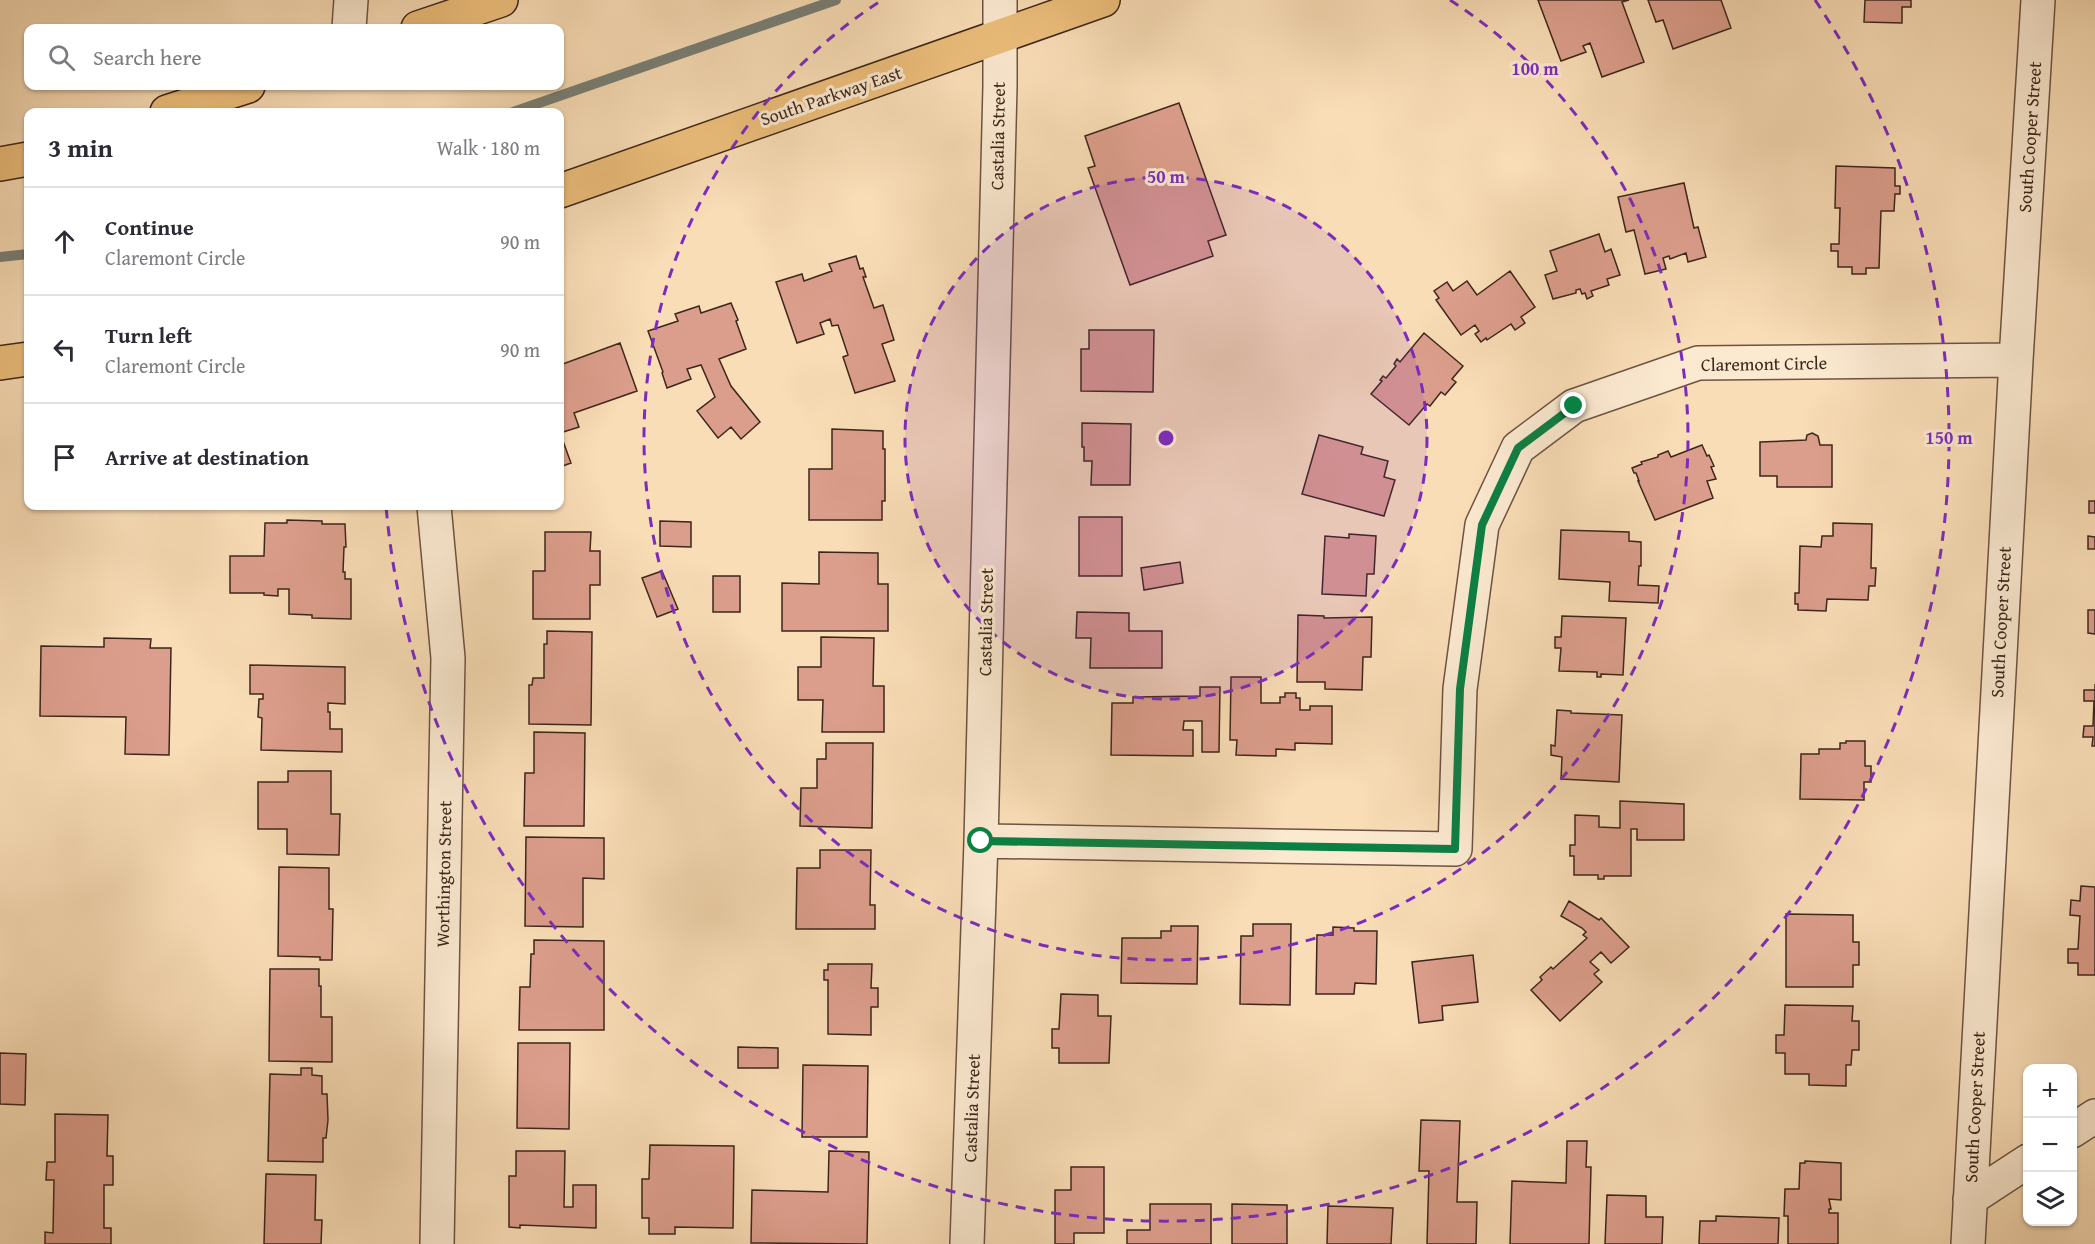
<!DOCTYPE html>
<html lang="en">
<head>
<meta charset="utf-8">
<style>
	:root { --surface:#fff; --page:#f2f2f3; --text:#2b2b33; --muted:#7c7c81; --line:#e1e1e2 }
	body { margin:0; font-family:"Gentium Book Plus",serif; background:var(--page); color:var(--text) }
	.controls { position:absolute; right:18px; bottom:18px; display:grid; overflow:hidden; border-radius:12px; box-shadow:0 2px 4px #0004 }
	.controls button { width:54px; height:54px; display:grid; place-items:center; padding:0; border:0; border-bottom:2px solid var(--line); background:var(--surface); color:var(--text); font:30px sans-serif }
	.stop { position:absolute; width:18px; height:18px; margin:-14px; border:4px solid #0b8043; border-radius:50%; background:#fff }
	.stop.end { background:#0b8043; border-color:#fff; box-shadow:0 2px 6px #0008 }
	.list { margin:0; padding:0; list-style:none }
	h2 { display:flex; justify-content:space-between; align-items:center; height:78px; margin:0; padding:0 24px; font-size:26px }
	h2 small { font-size:20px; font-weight:400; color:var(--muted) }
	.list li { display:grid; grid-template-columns:39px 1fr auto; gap:18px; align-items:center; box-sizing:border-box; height:108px; padding:0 24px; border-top:2px solid var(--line) }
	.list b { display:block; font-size:22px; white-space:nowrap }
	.list p { margin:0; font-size:20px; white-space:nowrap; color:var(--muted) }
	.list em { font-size:20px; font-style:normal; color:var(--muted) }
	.icon { flex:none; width:33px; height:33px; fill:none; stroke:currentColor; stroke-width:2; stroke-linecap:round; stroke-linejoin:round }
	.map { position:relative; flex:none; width:2095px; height:1244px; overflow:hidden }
	.search { position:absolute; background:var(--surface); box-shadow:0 2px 4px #0004; left:24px; top:24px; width:540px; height:66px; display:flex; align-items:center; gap:15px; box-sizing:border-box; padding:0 21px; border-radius:12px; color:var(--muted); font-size:22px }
	.panel { position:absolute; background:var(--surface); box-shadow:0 2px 4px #0004; left:24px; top:108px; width:540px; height:402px; border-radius:12px }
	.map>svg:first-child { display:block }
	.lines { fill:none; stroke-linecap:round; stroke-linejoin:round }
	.stream { stroke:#777f76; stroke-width:10 }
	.building { fill:#dc9e8c; stroke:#3d261b; stroke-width:1.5 }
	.minor-casing { stroke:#6c5442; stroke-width:36 }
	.major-casing { stroke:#3d261b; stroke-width:36 }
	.minor { stroke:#fbe9d0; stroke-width:33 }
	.major { stroke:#ecbe7b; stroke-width:33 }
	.route { stroke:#0b8043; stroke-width:8 }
	.ring { fill:none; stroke:#7b2cbf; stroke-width:3; stroke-dasharray:10 8 }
	.labels { text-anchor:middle; stroke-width:6; stroke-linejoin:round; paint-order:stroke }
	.street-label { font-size:18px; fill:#3d261b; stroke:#fbe9d0 }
	.centre { fill:#7b2cbf; stroke:#fbe9d0; stroke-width:3 }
	.ring-label { font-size:18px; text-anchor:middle; font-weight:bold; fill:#7b2cbf; stroke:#fbe9d0; stroke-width:6; stroke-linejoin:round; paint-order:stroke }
</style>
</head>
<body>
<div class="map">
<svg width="2095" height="1244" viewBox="0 0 2095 1244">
	<rect width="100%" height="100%" fill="#f9ddb6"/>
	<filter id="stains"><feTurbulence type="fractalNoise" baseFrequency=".00333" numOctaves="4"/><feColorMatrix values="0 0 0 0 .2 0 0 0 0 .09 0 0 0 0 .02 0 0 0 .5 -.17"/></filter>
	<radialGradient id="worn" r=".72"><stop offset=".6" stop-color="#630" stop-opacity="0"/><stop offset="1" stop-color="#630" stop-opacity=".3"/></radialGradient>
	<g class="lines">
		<path class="stream" d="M513,112L836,0
			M0,257L28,254"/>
	</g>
	<path class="building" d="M1538,0H1629L1622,2L1644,62L1602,77L1590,43L1583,46L1586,52L1561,61Z
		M1648,0H1721L1731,28L1673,49L1663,20L1656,22Z
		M1865,0H1911V7H1902V23L1864,22Z
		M1179,103L1226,235L1208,241L1213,256L1130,285L1088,168L1095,166L1085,136Z
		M1836,166L1895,168V186H1900V194H1895L1894,211H1881L1879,268H1866V274H1852V267H1838V251H1831V244H1839L1840,208H1835Z
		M1684,183L1694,228L1698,227L1706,257L1688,262L1686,253L1670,259L1669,256L1663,258L1666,269L1645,274L1634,230L1626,232L1618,197Z
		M1599,234L1605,252L1611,249L1620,275L1607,279L1609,285L1591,291L1593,296L1587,299L1585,293L1582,294L1580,289L1576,290V293L1553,299L1545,275L1557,271L1550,251Z
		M856,256L860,269L863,268L866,277H863L874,308L883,305L894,340L882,344L895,381L855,393L843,357L848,355L838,325L832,326L830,319L820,323L824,334L797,343L776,282L802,274L804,281L832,271L829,264Z
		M1510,271L1535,307L1521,317L1525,323L1515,330L1511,324L1487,340L1486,338L1481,342L1475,334L1479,331L1475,325L1461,335L1436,300L1439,298L1434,291L1447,282L1453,291L1467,281L1477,295Z
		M731,303L738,320L736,321L746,349L719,359L731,386L760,422L741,439L731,427L718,438L697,411L715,397L701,365L687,369L691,379L667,388L662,373L663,372L648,331L678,321L675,314L699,306L701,313Z
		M1089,330H1154L1153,392L1081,391V349H1089Z
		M1424,333L1463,366L1452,379L1456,382L1445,395L1441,392L1430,406L1427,404L1409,425L1371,394L1382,381L1380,380L1383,376L1386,378L1396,366L1394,364L1397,359L1400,362Z
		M620,343L637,391L574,413L579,427L560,433L571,463L560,467V374H561L560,365Z
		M1082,423L1131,424L1130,485H1091L1092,461H1084V447H1082Z
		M832,429L883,431V449H885V501H882V520H809V469H832Z
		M1812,433L1818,436L1820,445H1832V487H1777V476H1760V442L1806,440L1807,435Z
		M1319,435L1363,447L1361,454L1388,461L1384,477L1395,480L1384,516L1302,494Z
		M1702,445L1707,456L1709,455L1714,466L1711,467L1716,479L1707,481L1713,498L1655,520L1638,481H1639L1636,473H1634L1632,468L1642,464L1641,462L1658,457V455L1668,451L1671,457Z
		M2089,501H2095V513H2089Z
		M1079,517H1122V576H1079Z
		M287,520L322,521V524H345L346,547H344L343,572H345V579H351V619L312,618V615L289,614V589H278V596L264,595V593H230V556H264L265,523H287Z
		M660,521L691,522V547L660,546Z
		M1833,523L1872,524L1871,568H1876L1875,586H1869L1868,600L1827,599L1826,611L1798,610V604H1795V593H1799L1800,546L1821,547L1822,536H1833Z
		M1561,530L1629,532V541L1641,542V566H1639L1638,585L1659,586L1658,603L1609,601L1610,582L1559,579Z
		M545,532H591L590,551H600V585H590V619H533V571H545Z
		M1349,534L1376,536L1374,574H1367L1366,596L1322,594L1325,536L1349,538Z
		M2088,536L2095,537V549H2088Z
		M819,552L878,553V584H888V631H782V583L819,584Z
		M1180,562L1183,583L1144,590L1141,568Z
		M662,571L678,609L657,617L642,578Z
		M713,576H740V612H713Z
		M2088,610H2095V634L2088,633Z
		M1077,612L1129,613V631H1162V668H1090L1091,638H1076Z
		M1298,615L1324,616V618L1372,617L1371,657H1363L1362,690L1325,689V682H1297Z
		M1562,616L1626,618L1623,675L1601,674V677H1597V672L1559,671L1561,648H1555V637H1561Z
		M547,631L592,632L591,725L529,724V685H532L533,678H544V644H547Z
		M821,637L874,638L873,686H884V732H822L823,700H798V667H821Z
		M104,638L151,639L150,648H171L169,755L125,754L126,717L40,716L41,646L104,647Z
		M250,665L345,667V704L328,703V712H330V729H342V752L261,750L262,718L258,717L259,699H263V694H250Z
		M1231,677H1261V703H1280V697H1285V693H1296V698H1300V710H1310V706H1332V744L1295,743V750L1276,749V756L1236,755L1237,740H1230Z
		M2095,684V746H2092L2093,737H2083L2084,726H2093L2094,701H2084V690H2095Z
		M1200,687H1220L1219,752H1202V721H1184L1183,730H1193V756L1111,755L1112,703H1133V697L1200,696Z
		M1557,710L1571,711V713L1622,715L1619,782L1561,779L1562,757L1551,755V745L1555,746Z
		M534,732L585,733L584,826H524L525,773H534Z
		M1846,741H1865V766H1871V782H1864V800L1800,799L1801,754H1819V749H1840V743H1846Z
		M826,743H873L872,828L800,826L801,788H817V759H826Z
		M288,771H331V814H340L339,855L287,854V829H258V782H288Z
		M1620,801L1684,804V840H1637V829H1631V876H1604V879H1598V875H1574V856H1570V845H1575V815L1599,816V827L1620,828Z
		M526,837L604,838V879L583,878V927L525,926Z
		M820,850H871L870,905H875V929H796L797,868H820Z
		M279,867L329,868V909H333L332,960H320V957L278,956Z
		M2081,886L2095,887V975H2078V963H2068V949H2078L2080,916L2070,915L2071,900L2080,901Z
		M1569,901L1599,920L1601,918L1629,947L1611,963L1601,952L1590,962L1599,970L1594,974L1602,982L1560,1021L1531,990L1542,980L1540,977L1551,967L1553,969L1587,938L1583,935L1586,932L1582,928L1561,916Z
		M1786,914L1853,915V942H1859V965H1853V987H1786Z
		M1253,924H1291L1290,1005L1240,1004L1241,936H1253Z
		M1171,926H1198L1197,984L1121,983L1122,938H1161V931H1171Z
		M1333,927L1354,928V931H1377L1376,984L1355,983L1354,994H1316L1317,935H1333Z
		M534,940L604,941V1030H519L520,987H530L531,954H534Z
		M1473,955L1478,1002L1442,1006L1443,1020L1419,1023L1412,962Z
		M828,964H872L871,988H878V1007H871V1035L828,1034V980H824V970H828Z
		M270,969H319V986H321V1017H332V1062L269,1061Z
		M1061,994L1098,995V1016H1111L1109,1063H1059V1048H1052V1029H1059Z
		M1785,1005L1853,1006L1852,1021H1859V1050H1852L1851,1065H1846V1086L1809,1085V1074H1785V1053H1776V1035H1784Z
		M518,1043H570L569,1129L517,1128Z
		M738,1047L778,1048V1068H738Z
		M0,1053L26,1054L25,1105L0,1104Z
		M803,1065L868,1066L867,1137H802Z
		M301,1068H312V1075L322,1076V1094H327L328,1120L326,1138H323V1162L268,1161L270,1074L301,1075Z
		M55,1114L108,1115L107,1156H113V1185H104V1228H111V1244H45V1232L53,1233L54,1180H46L47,1162H55Z
		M1421,1120L1460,1121L1457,1202H1477L1476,1244H1427L1429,1171H1419Z
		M1567,1141H1587L1586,1167H1591L1589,1244H1510L1512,1181L1566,1183Z
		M650,1145L734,1146L733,1228L675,1227V1234H649V1218H642V1179H649Z
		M516,1151H565L564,1207H573V1185H596V1228L520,1225V1228L509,1227V1176H516Z
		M829,1151L869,1152L867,1244L751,1243L752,1190L828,1192Z
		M1805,1161L1841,1163V1200L1829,1199L1831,1209H1829V1213H1838V1244H1788V1216H1784L1785,1189H1799L1800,1163H1805Z
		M1071,1167H1104V1233H1074V1244H1055V1190H1071Z
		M266,1174L316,1175L315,1220H322L321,1244H264Z
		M1607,1195L1646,1196V1217H1663L1662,1244H1605Z
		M1150,1204H1211V1244H1127V1230H1150Z
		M1232,1204L1287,1205V1244H1232Z
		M1328,1206L1393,1208L1391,1244H1327Z
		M1716,1216L1779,1218L1778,1244H1699L1700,1221H1716Z"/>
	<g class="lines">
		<g class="minor-casing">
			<path id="minor" d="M349,28L351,0
				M434,506L448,658L437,1244
				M981,841L1455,849L1460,689L1482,525L1518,448L1574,406L1698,363L2016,360
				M2072,1131L2095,1116
				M1970,1199L2028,1161
				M967,1244L981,841L1000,86V0
				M1968,1244L2016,360L2038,0"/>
		</g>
		<g class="major-casing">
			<path id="major" d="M418,28L501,0
				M167,112L248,86
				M0,164L28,159
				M560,191L1103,0
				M0,363L28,359"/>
		</g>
		<use href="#minor" class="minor"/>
		<use href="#major" class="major"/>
	</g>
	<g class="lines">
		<path class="route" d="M981,841L1455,849L1460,689L1482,525L1518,448L1574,406"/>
	</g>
	<circle cx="1166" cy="438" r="261" fill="#7b2cbf" fill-opacity=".12"/>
	<g class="ring">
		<circle cx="1166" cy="438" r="261"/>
		<path d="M1450 0A522 522 0 1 1 882 0"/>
		<path d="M1815 0A783 783 0 1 1 386 506"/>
	</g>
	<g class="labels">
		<g class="street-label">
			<text transform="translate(831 96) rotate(-19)" y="6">South Parkway East</text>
			<text transform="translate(998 136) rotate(-89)" y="6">Castalia Street</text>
			<text transform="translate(2030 137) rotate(-86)" y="6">South Cooper Street</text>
			<text transform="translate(1764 364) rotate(-1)" y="6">Claremont Circle</text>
			<text transform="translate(986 622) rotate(-89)" y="6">Castalia Street</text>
			<text transform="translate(2001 622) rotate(-87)" y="6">South Cooper Street</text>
			<text transform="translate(444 874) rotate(-89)" y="6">Worthington Street</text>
			<text transform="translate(1975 1107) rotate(-87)" y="6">South Cooper Street</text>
			<text transform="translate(972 1108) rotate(-88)" y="6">Castalia Street</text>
		</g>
	</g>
	<circle cx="1166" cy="438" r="9" class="centre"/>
	<g class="ring-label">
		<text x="1535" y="75">100 m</text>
		<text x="1166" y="183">50 m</text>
		<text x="1949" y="444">150 m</text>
	</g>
	<rect width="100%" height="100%" filter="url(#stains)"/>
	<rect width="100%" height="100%" fill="url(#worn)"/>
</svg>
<div class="controls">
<button>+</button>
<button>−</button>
<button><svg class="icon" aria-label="layers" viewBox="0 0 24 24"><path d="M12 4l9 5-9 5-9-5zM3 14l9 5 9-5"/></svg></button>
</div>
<div class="stop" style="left:981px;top:841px"></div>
<div class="stop end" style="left:1574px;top:406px"></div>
<div class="search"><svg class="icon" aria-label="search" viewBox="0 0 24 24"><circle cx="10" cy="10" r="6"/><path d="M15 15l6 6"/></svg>Search here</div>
<section class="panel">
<h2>3 min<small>Walk · 180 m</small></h2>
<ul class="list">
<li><svg class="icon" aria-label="ahead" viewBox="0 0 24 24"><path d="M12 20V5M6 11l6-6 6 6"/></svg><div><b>Continue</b><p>Claremont Circle</p></div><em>90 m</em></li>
<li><svg class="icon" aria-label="left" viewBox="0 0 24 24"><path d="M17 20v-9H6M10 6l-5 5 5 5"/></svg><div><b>Turn left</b><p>Claremont Circle</p></div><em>90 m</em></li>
<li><svg class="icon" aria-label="arrive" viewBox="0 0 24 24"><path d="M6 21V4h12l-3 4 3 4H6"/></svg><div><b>Arrive at destination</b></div></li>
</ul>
</section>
</div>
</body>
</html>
